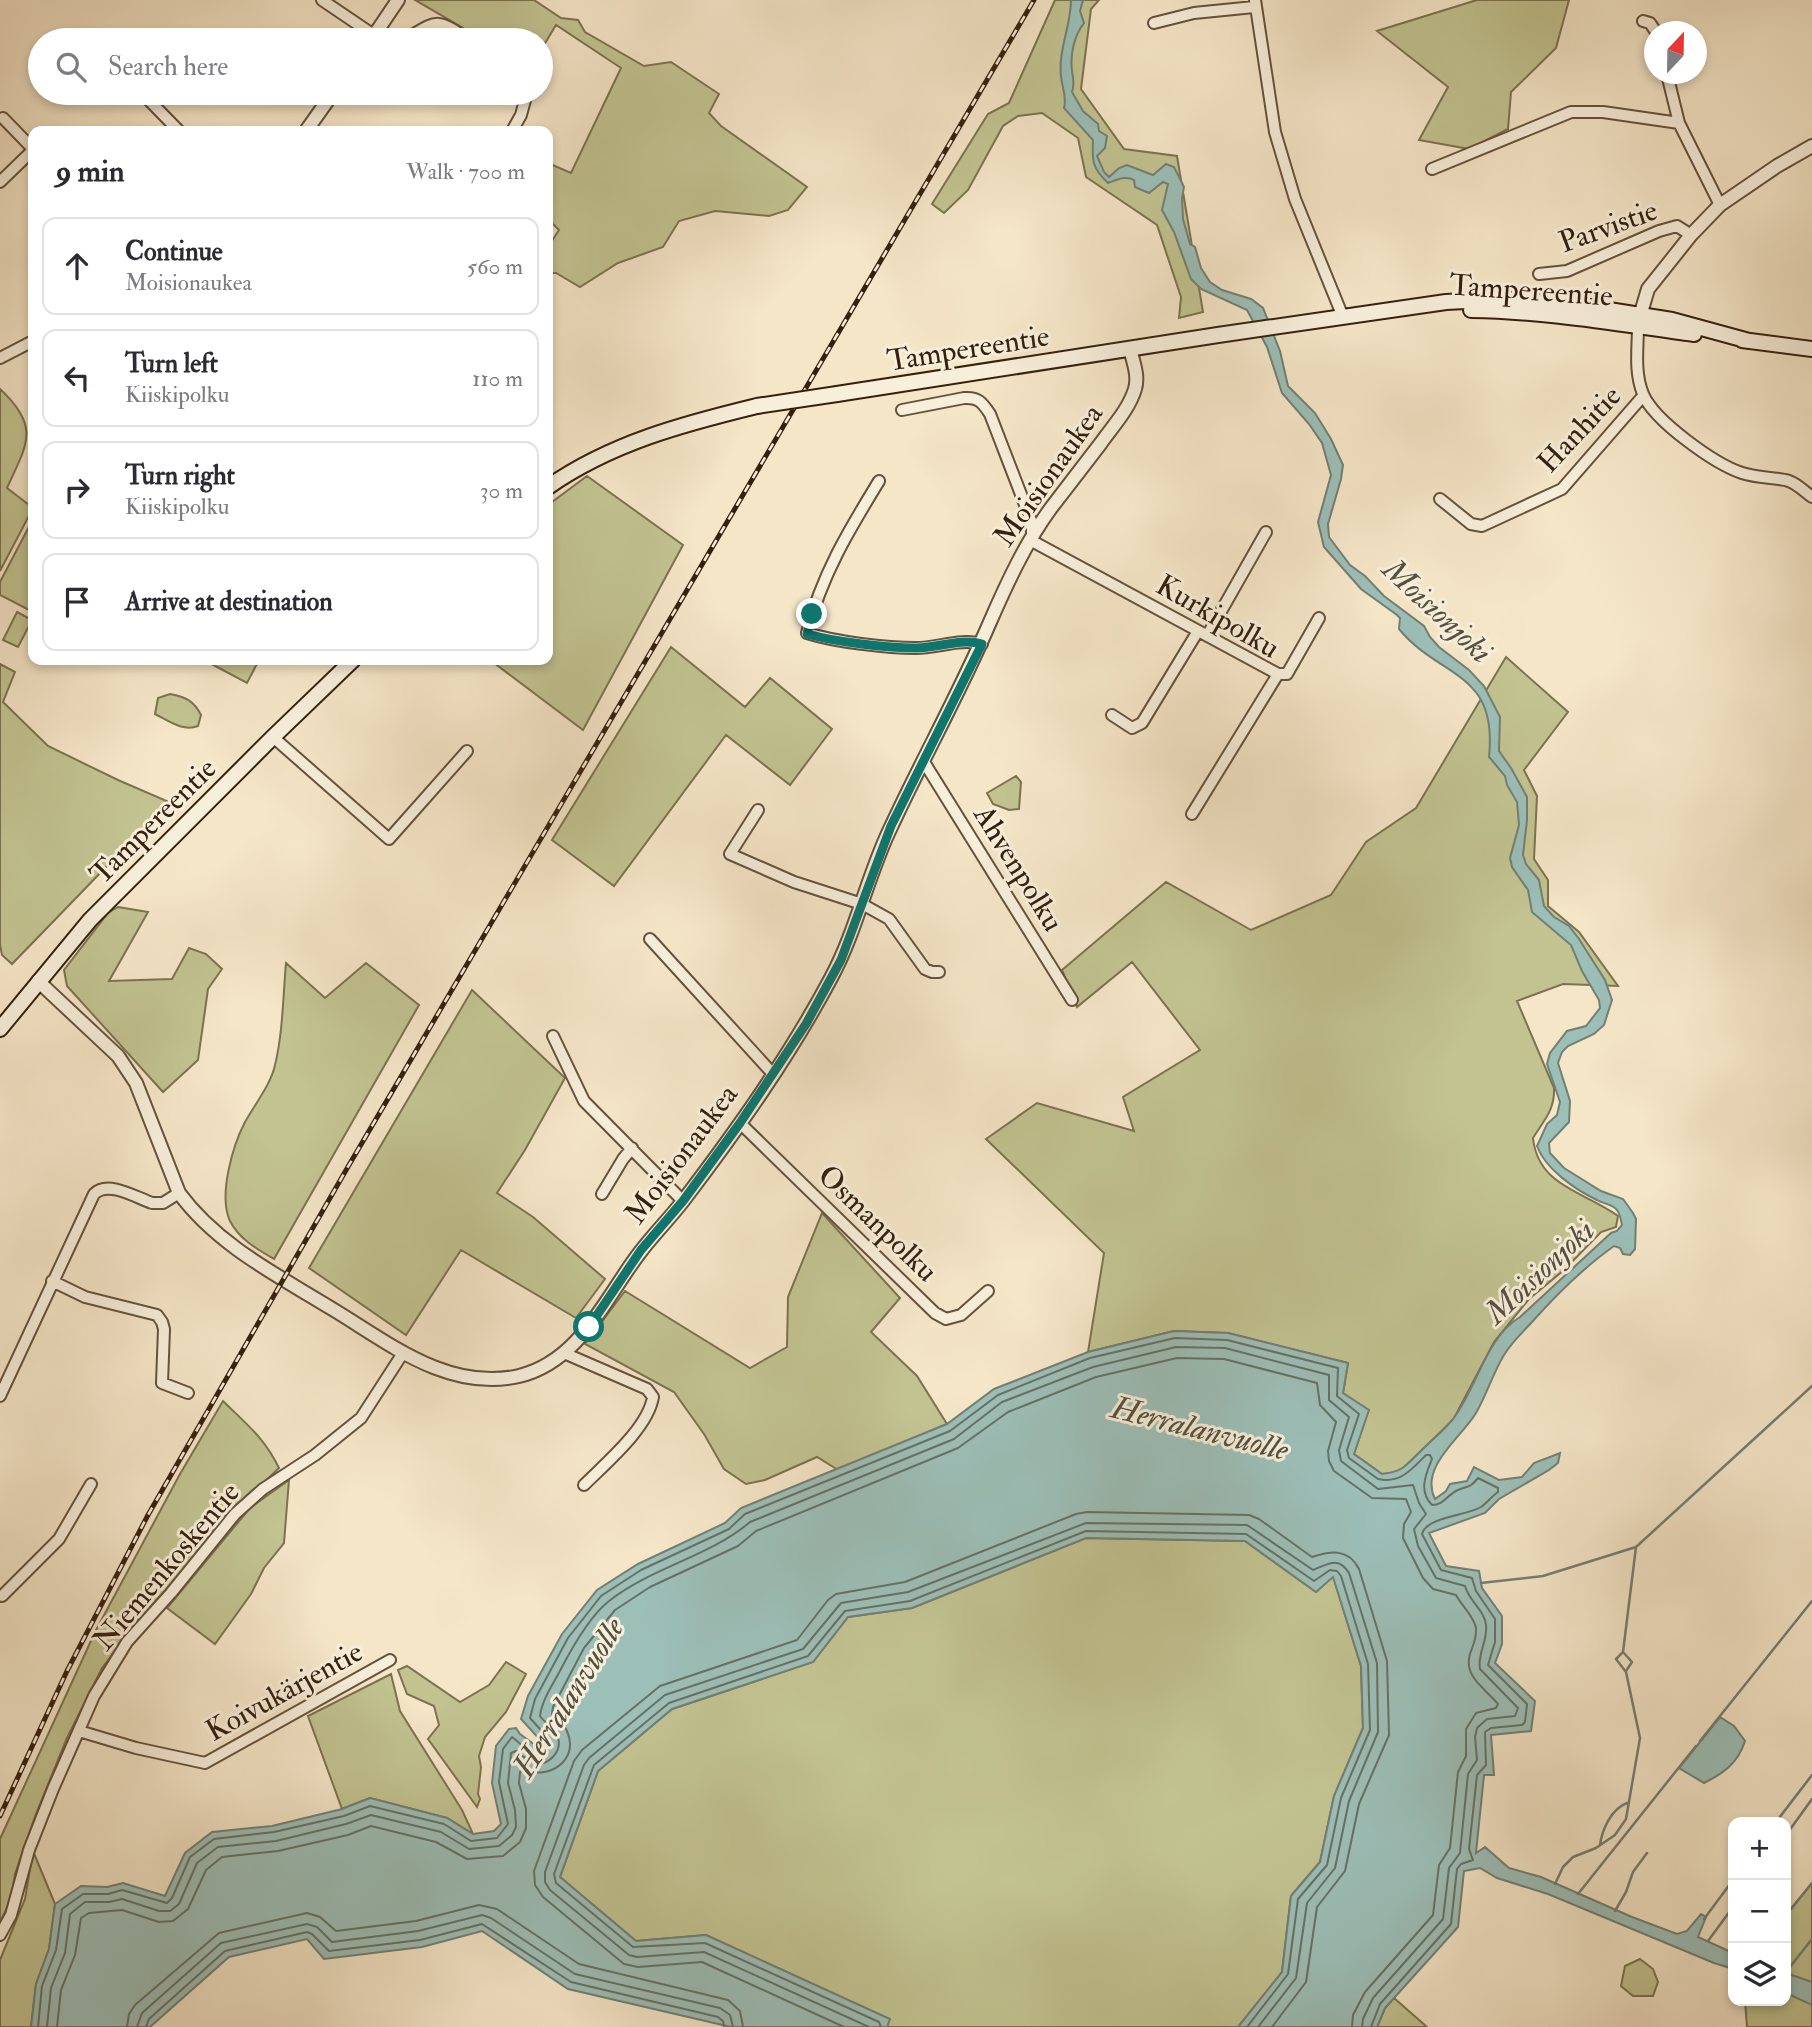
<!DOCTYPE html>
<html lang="en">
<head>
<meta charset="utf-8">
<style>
	:root { --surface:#fff; --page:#f2f2f3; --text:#2b2b33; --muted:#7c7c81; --line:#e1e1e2 }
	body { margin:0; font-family:"IM FELL Double Pica",serif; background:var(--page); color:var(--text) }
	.controls { position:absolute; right:21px; bottom:21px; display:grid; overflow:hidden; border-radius:14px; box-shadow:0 4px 10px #0003 }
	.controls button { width:63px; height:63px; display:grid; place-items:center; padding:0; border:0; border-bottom:2px solid var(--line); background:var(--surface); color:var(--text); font:35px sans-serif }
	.compass { position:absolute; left:1644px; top:21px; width:63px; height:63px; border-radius:50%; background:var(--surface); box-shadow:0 4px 10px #0003; rotate:22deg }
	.stop { position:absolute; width:21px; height:21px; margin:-16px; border:5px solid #0f766e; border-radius:50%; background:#fff }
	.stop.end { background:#0f766e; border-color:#fff; box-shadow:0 2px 7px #0008 }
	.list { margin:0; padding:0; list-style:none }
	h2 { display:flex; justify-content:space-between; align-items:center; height:91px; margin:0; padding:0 28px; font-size:30px }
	h2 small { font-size:23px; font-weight:400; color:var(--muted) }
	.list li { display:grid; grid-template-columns:46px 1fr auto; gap:21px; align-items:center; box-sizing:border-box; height:98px; margin:0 14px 14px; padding:0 14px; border:2px solid var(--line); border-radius:14px }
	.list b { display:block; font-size:26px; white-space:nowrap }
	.list p { margin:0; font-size:23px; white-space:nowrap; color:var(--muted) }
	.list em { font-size:23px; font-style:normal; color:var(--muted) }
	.icon { flex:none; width:38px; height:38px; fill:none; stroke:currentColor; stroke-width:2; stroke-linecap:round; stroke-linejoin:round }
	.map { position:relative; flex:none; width:1812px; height:2027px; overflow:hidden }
	.search { position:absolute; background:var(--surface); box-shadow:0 4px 10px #0003; left:28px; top:28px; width:525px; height:77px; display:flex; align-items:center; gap:18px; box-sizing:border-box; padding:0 24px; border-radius:38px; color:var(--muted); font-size:26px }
	.panel { position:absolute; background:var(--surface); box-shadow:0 4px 10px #0003; left:28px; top:126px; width:525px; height:539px; border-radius:14px }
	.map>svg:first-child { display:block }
	.green { fill:#c2c391; stroke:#7c7250; stroke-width:2 }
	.water { fill:#9cbfb8; stroke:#737f74; stroke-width:2 }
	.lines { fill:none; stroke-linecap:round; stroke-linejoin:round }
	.shore { stroke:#687063; stroke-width:2 }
	.stream { stroke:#737f74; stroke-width:2.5 }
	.minor-casing { stroke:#65523c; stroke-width:14 }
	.tertiary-casing { stroke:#65523c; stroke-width:16 }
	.secondary-casing { stroke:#35200e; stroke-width:18 }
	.minor { stroke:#f8efdb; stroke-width:10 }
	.tertiary { stroke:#f8efdb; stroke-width:12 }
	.secondary { stroke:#f8efdb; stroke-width:14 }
	.rail-casing { stroke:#35200e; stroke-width:5 }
	.rail { stroke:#f8efdb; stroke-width:2.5; stroke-dasharray:8; stroke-linecap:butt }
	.secondary-bridge-casing { stroke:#35200e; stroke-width:18; stroke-linecap:butt }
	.secondary-bridge { stroke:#f8efdb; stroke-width:14 }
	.route { stroke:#0f766e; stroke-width:9 }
	.labels { text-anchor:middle; stroke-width:6; stroke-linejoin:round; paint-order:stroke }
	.street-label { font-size:30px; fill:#35200e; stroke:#f8efdb }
	.water-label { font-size:32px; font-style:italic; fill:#545041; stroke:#f8efdb }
</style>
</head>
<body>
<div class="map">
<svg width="1812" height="2027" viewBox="0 0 1812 2027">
	<rect width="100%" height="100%" fill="#f5e6c8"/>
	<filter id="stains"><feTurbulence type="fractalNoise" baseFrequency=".00286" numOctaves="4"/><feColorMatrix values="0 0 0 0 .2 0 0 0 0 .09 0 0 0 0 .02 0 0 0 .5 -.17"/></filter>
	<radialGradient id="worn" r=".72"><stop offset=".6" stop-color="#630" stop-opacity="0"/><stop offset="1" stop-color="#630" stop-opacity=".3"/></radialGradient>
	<path class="green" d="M415,0H534L561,18L578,20L585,32L644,66L671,62L719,94L709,113L721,126L807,187L788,210L769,216L715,211L679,221L663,247L618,263L580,287L556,273H548V247L559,230L548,219V163L571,173L621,68L556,25L541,50V40H484Z
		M1055,0H1099L1091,9L1081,89L1124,149L1177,156L1203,312L1179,318L1181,297L1157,225L1086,177L1078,138L1042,113L1018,116L1003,126L968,190L944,213L932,204L988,114L1009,103Z
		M1477,0H1569L1556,48L1511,92L1508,129L1469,149L1419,140L1448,87L1377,31Z
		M0,389C41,427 27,444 7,488L33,508L0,571Z
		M587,476L683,545L583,730L490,660H548V505Z
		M33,519V612L0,595V582Z
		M17,612L32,620L18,647L3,640Z
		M671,647L745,707L770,678L832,729L790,785L726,735L614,886L552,840Z
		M1506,657L1568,712L1524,770L1537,796L1534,859L1548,880V906L1579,932L1618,986L1563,984L1517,1001L1554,1088C1555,1110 1544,1120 1533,1138C1538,1187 1586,1192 1618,1216L1616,1227L1601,1232L1564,1270L1529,1299L1494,1342L1453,1420L1399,1472L1382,1474L1354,1454L1368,1411L1343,1393L1348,1363L1228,1333L1174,1331L1088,1352L1104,1253L986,1139L1037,1103L1134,1131L1123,1097L1200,1050L1132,962L1077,1007L1062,970L1166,882L1251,930L1331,895L1366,842L1416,808Z
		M204,660H259L247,683Z
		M0,664L15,672L3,702L48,746L118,780L169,802L12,964L2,955L0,945Z
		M170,694C186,697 194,701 201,715L198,726C183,732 169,721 155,714L158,698Z
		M1016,776L1021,782L1019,809L1009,810L993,804L987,793Z
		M118,907L148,912L109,981L172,979L189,948L206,954L222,969L208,989L198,1060L163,1092L67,986L64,970L108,913Z
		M286,963L325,998L366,963L419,1005L274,1259C257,1249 239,1239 230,1221C218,1195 233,1145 245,1122C255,1104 271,1084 275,1065C283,1032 283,996 286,963Z
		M472,990L565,1078L525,1150L497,1193L533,1217L605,1279L576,1318L461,1250L406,1335L309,1268Z
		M822,1213L900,1298L871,1332L917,1376L947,1424L838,1470L817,1457L765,1480L746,1484L724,1469L704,1434L674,1392L585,1344L625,1291L750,1368L787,1347L788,1297Z
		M223,1401C247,1425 264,1437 279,1468L219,1525L179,1576L142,1616L102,1668L67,1738L36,1814L15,1874L11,1899L0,1923V1839L95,1632L180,1474Z
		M289,1480L284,1543L264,1568L251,1594L215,1644L167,1608L250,1508Z
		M1086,1538L1245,1541L1316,1592L1333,1576L1361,1666L1363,1728L1334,1796L1320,1862L1291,1896L1282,1972L1238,2027H887L889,2019L706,1935L636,1941L560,1877L598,1771L672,1709L813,1662L848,1617L912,1608Z
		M506,1662L526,1674L506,1712L485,1737L479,1756L481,1767L478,1794L480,1799L477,1807L428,1739L439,1725L434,1706L407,1694L398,1670L407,1666L460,1702L489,1685Z
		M391,1674L400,1711L462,1810L473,1834L447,1818L370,1798L342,1809L308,1716Z
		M33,1851L55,1904L49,1949L36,1984L31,2027H0V1960L25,1899Z
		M1812,1883V2027H1747L1745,2001H1786V1915Z
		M1640,1959L1653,1969L1658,1982L1653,1996H1633L1621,1986L1625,1966Z
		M1394,1998L1427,2027H1377L1385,2008Z"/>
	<path class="water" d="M1071,0H1083L1080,11L1084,23C1074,36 1070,54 1072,71C1073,79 1075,84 1072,92L1083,111L1098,124L1099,131L1107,136L1105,148L1097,156L1104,172L1109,177L1119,168L1127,165L1153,175L1166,164L1174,167L1184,187L1182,198L1183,219L1190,244L1195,247L1201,268L1210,282L1222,290L1251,299L1263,308L1280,351L1288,386L1315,413L1331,439L1343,465L1341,479L1328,524L1329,537L1350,565L1365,576L1384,596L1424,626L1430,637L1439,647L1469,670L1484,686L1500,717L1499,751L1511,768L1527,797V820L1523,855L1526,864L1539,880L1544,906L1554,917L1569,926L1579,939L1605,980L1612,1000L1604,1025L1594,1034L1568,1046L1562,1052L1558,1063L1570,1101L1569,1122L1549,1143L1550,1153L1564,1168L1601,1191L1623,1199L1633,1213L1636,1219L1635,1249L1630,1255L1623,1254L1620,1248L1614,1246C1583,1268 1557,1294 1532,1322C1522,1333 1512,1342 1504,1355C1493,1373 1487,1394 1476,1413C1461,1438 1419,1467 1435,1499L1446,1491L1450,1484L1467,1481L1474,1467L1499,1480L1522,1477L1534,1463L1560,1453L1558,1463L1549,1470L1499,1499L1485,1513L1429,1533L1446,1566L1479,1571L1482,1588L1502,1616V1644L1495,1663L1535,1701L1531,1731L1491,1735L1494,1775H1484L1476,1853L1485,1847L1509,1868L1541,1877L1632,1917L1677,1934L1687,1931L1701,1914L1706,1917L1698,1937L1733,1953V1969L1714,1963L1548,1894L1497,1878L1480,1868L1464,1871L1458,1927L1385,2008L1377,2027H1238L1282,1972L1291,1896L1320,1862L1334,1796L1363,1728L1361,1666L1333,1577L1316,1592L1245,1541L1086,1538L912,1608L848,1617L813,1662L672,1709L598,1771L560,1877L636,1941L706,1935L890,2019L887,2027H731L568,1989L482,1931L422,1947L324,1959L307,1939L229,1957L150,2027H31L36,1984L49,1949L55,1904L81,1886L107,1887L123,1883L165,1896L185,1853L212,1832L272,1826L342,1809L370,1798L447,1818L473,1834L494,1831L501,1824L492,1783L496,1746L509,1729L516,1728L520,1734L539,1748L542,1746L543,1743L521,1719L528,1696L562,1634L597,1590L638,1564L725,1523L741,1508L947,1424L994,1389L1088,1352L1174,1331L1228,1333L1348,1363L1343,1393L1369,1410L1354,1454L1382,1474C1405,1471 1406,1465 1422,1450C1432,1440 1444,1430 1453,1419C1477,1388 1486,1337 1520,1317L1611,1233L1617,1231L1622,1225C1621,1220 1620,1214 1617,1210C1612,1204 1604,1204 1597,1200C1576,1190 1545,1169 1537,1146L1547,1124L1557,1115L1560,1102L1547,1064L1550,1053L1567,1031L1586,1026L1600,1008L1599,1000L1582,971L1571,945L1532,912L1528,890L1512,867L1510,858L1519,825L1517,802L1507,785L1505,776L1489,757C1498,670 1440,679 1399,629L1400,618L1397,615L1361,589L1324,547L1318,522L1331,475L1322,443L1309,424L1282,393L1267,347L1247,310L1201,289L1191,279L1174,232L1162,210L1168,184L1163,182L1149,193L1135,187L1134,180C1125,175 1117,180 1108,183C1092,168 1092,161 1093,140L1064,108C1067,96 1062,88 1061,76C1058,50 1071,26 1071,0Z
		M1720,1717L1734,1726L1745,1741C1738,1763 1724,1773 1704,1783L1679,1768Z
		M1786,1973L1812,1982V2005L1786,1993Z"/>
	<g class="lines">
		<path class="shore" d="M38,2027L42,1986L56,1950L62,1909L83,1894H108L122,1890L167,1903L172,1898L190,1857L214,1839L274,1832L344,1816L370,1806L444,1824L471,1841L497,1838L508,1824L499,1782L503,1749L512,1737C523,1745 534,1760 548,1750L549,1739L530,1718L535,1699L568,1638L601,1596L641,1570L729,1529L745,1514L950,1431L998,1395L1090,1358L1175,1338L1227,1340L1338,1368L1337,1396L1359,1414L1347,1450L1349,1458L1378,1479C1400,1484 1411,1470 1426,1455H1430L1432,1459C1426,1474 1418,1491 1432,1505C1444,1505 1448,1494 1458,1490C1469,1485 1469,1489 1478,1478L1498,1488V1492C1492,1496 1487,1503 1481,1507C1466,1516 1426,1517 1422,1534L1441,1570L1472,1578L1476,1591L1495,1619V1642L1488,1665L1527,1704L1525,1722L1522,1725L1491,1728L1485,1732L1486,1765L1477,1775L1469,1849L1473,1860L1461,1864L1457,1869L1451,1924L1380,2004L1371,2027
			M47,2027L51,1988L65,1953L70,1914L85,1902H109L122,1899L159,1911H170L179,1904L197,1863L218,1847L276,1841L346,1824L371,1815L441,1832L469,1849L499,1846L512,1835L516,1827L515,1810L508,1783L511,1753L516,1751C522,1756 528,1761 535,1763C549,1766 562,1751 558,1738C555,1729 545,1723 540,1716C542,1699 554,1683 562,1667C573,1646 590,1616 609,1601C652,1567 709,1557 750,1522L954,1439L1002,1402L1093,1367L1176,1347L1225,1348L1329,1375V1400L1349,1417L1339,1450L1341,1461L1378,1489L1413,1485L1419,1503L1426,1514L1414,1529L1418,1546L1436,1578L1465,1586C1469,1601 1485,1611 1486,1625C1488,1641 1477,1654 1480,1669L1518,1708L1515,1716L1487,1719L1477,1728L1475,1737L1477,1760L1468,1774L1460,1853L1449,1868L1443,1919L1373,1998L1363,2019L1362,2027
			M57,2027L61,1990L75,1955L81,1918L89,1913L122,1910L159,1922L173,1921L188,1909L206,1870L222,1857L278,1851L348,1835L371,1826L436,1842L467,1859L503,1856L520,1842L526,1828V1809L519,1783L520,1772L524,1770C549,1780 580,1760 567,1731C564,1724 557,1719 552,1714L553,1707L584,1648L615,1610L650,1587L738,1546L756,1531L958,1448L1008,1412L1096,1377L1177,1358L1224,1359L1317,1383L1320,1405L1336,1422L1328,1451L1329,1461L1334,1471L1372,1498L1406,1499L1411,1512L1404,1524L1403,1538L1423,1578L1433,1589L1456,1595C1461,1605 1474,1616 1476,1628C1477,1638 1473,1645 1470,1654C1463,1677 1486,1689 1498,1704L1496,1708L1476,1713L1466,1729V1756L1458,1772L1450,1848L1439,1865L1433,1915L1365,1992L1353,2015L1352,2027
			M127,2027L129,2014L135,2005L219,1933L307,1913L320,1917L336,1931L416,1921L479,1905L497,1909L579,1964L728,2000L740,2011L743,2027
			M137,2027L142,2013L221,1943L307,1924L317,1927L332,1942L418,1931L482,1915L491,1918L575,1974L720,2008L730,2015L733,2027
			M146,2027L149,2019L225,1951L307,1932L312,1934L329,1951L420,1940L482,1924L571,1982L718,2017L723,2021L724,2027
			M844,2027L702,1962L638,1967L624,1964L543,1897L535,1885L534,1871L574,1761L582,1750L660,1686L797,1640L828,1600L836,1594L905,1582L1076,1514L1087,1512L1249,1515L1259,1519L1312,1557C1331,1551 1348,1548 1359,1569L1387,1661L1389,1735L1359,1804L1345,1871L1317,1907L1306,1982L1272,2027
			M869,2027L704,1952L637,1957L629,1955L550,1890L545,1882V1872L584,1765L589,1758L665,1695L803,1649L841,1603L908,1592L1086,1523L1247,1525L1313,1570C1327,1565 1338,1555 1349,1573L1377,1663L1378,1732L1349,1801L1335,1868L1307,1903L1296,1978L1258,2027
			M881,2027L879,2022L705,1943L633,1947L556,1883L554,1874L594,1765L669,1703L808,1656L845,1611L910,1601L1086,1531L1246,1534L1314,1581L1330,1570L1337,1571L1341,1576L1368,1664L1370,1730L1341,1798L1327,1865L1298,1899L1288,1974L1247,2027"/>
		<path class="stream" d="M1481,1583L1543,1576L1636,1547L1812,1386
			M1623,1652L1632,1662L1626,1671
			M1700,1741L1812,1601
			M1776,1822L1812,1775
			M1786,1835L1812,1799
			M1600,1845C1602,1830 1611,1809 1627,1803
			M1555,1884L1563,1867L1573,1857L1596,1848L1615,1835L1626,1819L1640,1738L1626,1672L1616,1659L1623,1652L1636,1547
			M1578,1894L1696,1746
			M1615,1911L1626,1892L1633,1872L1647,1853
			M1786,1915L1812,1883
			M1704,1919L1733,1880
			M1708,1941L1733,1907
			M1786,1972L1812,1939"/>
		<g class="minor-casing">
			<path id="minor" d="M322,0L381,40
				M1255,0L1275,132L1295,199L1343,317
				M1643,21L1650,23L1656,32
				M1154,23L1194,13L1254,7
				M404,40C438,20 435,17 469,40
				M1667,74L1679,123
				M142,93L179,131
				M3,118L33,149
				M512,131L521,115L527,93
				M1432,169L1571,112H1603L1679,123L1720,205
				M0,182L33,150
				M1539,274L1567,271L1659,231L1677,226L1691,235
				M1638,325C1638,348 1634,372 1643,394C1654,421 1715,464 1742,473C1758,478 1770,477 1785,480C1794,481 1804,491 1812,497
				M0,358L33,341
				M902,410L964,398C978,397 982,402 990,414L1032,523V541L1278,674
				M879,481C849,530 821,576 807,633C835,642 887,648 916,648C938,648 960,638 982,644
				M1440,499L1471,524L1482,526L1562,489L1643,396
				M1207,636L1266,532
				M1278,674H1287L1319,618
				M1112,715L1132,728L1142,723L1198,631
				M273,737L389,839L467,751
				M924,762L1072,1000
				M758,810L730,854L794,882L862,904L889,919L925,969L932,972H939
				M1192,814L1278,674
				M650,939L774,1075
				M553,1036L584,1101L683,1201
				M740,1123L935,1313L946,1319L961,1315L988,1291
				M602,1194L623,1159L632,1148
				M52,1281L85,1297L157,1315L162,1322L164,1329L162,1383L188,1393
				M564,1353L647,1389L653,1397C648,1428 606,1463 584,1485
				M0,1396L94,1194C108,1180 135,1197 152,1203H163L179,1193
				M2,1596L59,1539L91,1484
				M79,1731L136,1748L205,1763L390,1660
				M0,1935L11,1915L29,1850L53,1789L94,1696L127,1642L171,1593L235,1514L263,1489L315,1455L361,1418L403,1353"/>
		</g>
		<g class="tertiary-casing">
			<path id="tertiary" d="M371,40L398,0
				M306,131L333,93
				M1638,323L1648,289L1691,235L1720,205L1777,166L1812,146
				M38,981L118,1056L136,1083L179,1193C218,1246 279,1276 334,1310C390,1344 449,1392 519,1376C581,1361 606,1296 641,1251C654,1234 670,1218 683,1201C737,1130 789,1057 831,978C857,930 867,876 891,827C923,758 960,692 990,622C1007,583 1026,542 1051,508C1068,486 1084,465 1101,443C1113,426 1129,409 1135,389C1139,376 1133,361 1130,349"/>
		</g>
		<g class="secondary-casing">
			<path id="secondary" d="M1471,310C1546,311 1619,324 1694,334
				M1742,340L1812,349
				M837,394L1218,335L1446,302L1503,299L1577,305L1672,320L1749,341
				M548,487C611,443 683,424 757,406
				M0,1029L90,920L273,737L353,660"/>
		</g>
		<use href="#minor" class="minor"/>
		<use href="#tertiary" class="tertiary"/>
		<use href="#secondary" class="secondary"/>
		<g class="rail-casing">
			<path id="rail" d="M0,1816L67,1671L148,1515L349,1165L1034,0"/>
		</g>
		<use href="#rail" class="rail"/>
		<g class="secondary-bridge-casing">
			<path id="secondary-bridge" d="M757,406L837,394"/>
		</g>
		<use href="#secondary-bridge" class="secondary-bridge"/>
	</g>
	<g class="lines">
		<path class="route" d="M589,1327L641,1250L683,1201L740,1123L806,1024L841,960L891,826L982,644C960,638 938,648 916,648C887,648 836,642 807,634L812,614"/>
	</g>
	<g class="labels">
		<g class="street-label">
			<text transform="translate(1608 226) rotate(-20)" y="10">Parvistie</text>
			<text transform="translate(1531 290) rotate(4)" y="10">Tampereentie</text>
			<text transform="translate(968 348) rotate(-9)" y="10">Tampereentie</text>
			<text transform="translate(1579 429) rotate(-47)" y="10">Hanhitie</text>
			<text transform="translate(1048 475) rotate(-55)" y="10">Moisionaukea</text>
			<text transform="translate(1218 616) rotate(30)" y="10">Kurkipolku</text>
			<text transform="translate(153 821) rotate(-45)" y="10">Tampereentie</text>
			<text transform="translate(1019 868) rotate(58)" y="10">Ahvenpolku</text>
			<text transform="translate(681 1154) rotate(-53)" y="10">Moisionaukea</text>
			<text transform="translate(878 1223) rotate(44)" y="10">Osmanpolku</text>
			<text transform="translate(166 1566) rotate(-50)" y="10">Niemenkoskentie</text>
			<text transform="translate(284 1691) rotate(-29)" y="10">Koivukärjentie</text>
		</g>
		<g class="water-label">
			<text transform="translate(1438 610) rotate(43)" y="11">Moisionjoki</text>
			<text transform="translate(1539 1271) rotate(-43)" y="11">Moisionjoki</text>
			<text transform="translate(1200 1428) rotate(14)" y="11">Herralanvuolle</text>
			<text transform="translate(568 1697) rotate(-58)" y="11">Herralanvuolle</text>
		</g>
	</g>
	<rect width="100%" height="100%" filter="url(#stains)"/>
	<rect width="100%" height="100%" fill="url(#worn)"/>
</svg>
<div class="controls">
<button>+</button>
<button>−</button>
<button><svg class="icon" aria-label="layers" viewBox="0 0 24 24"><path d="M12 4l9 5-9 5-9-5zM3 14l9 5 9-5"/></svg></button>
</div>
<svg class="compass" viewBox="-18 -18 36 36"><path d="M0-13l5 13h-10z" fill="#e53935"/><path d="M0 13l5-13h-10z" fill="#7c7c81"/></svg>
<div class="stop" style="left:589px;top:1327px"></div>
<div class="stop end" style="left:812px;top:614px"></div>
<div class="search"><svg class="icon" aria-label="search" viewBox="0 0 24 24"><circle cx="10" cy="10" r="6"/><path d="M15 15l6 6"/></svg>Search here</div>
<section class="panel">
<h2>9 min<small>Walk · 700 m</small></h2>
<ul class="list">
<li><svg class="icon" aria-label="ahead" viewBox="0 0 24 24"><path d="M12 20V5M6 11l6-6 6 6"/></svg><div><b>Continue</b><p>Moisionaukea</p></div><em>560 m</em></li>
<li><svg class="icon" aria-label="left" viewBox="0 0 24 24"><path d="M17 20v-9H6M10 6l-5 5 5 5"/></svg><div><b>Turn left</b><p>Kiiskipolku</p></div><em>110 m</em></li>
<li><svg class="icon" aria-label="right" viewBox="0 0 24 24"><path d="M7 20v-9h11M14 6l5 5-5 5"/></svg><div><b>Turn right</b><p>Kiiskipolku</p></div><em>30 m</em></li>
<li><svg class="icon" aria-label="arrive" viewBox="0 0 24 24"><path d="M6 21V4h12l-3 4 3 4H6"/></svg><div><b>Arrive at destination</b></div></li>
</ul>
</section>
</div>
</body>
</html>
